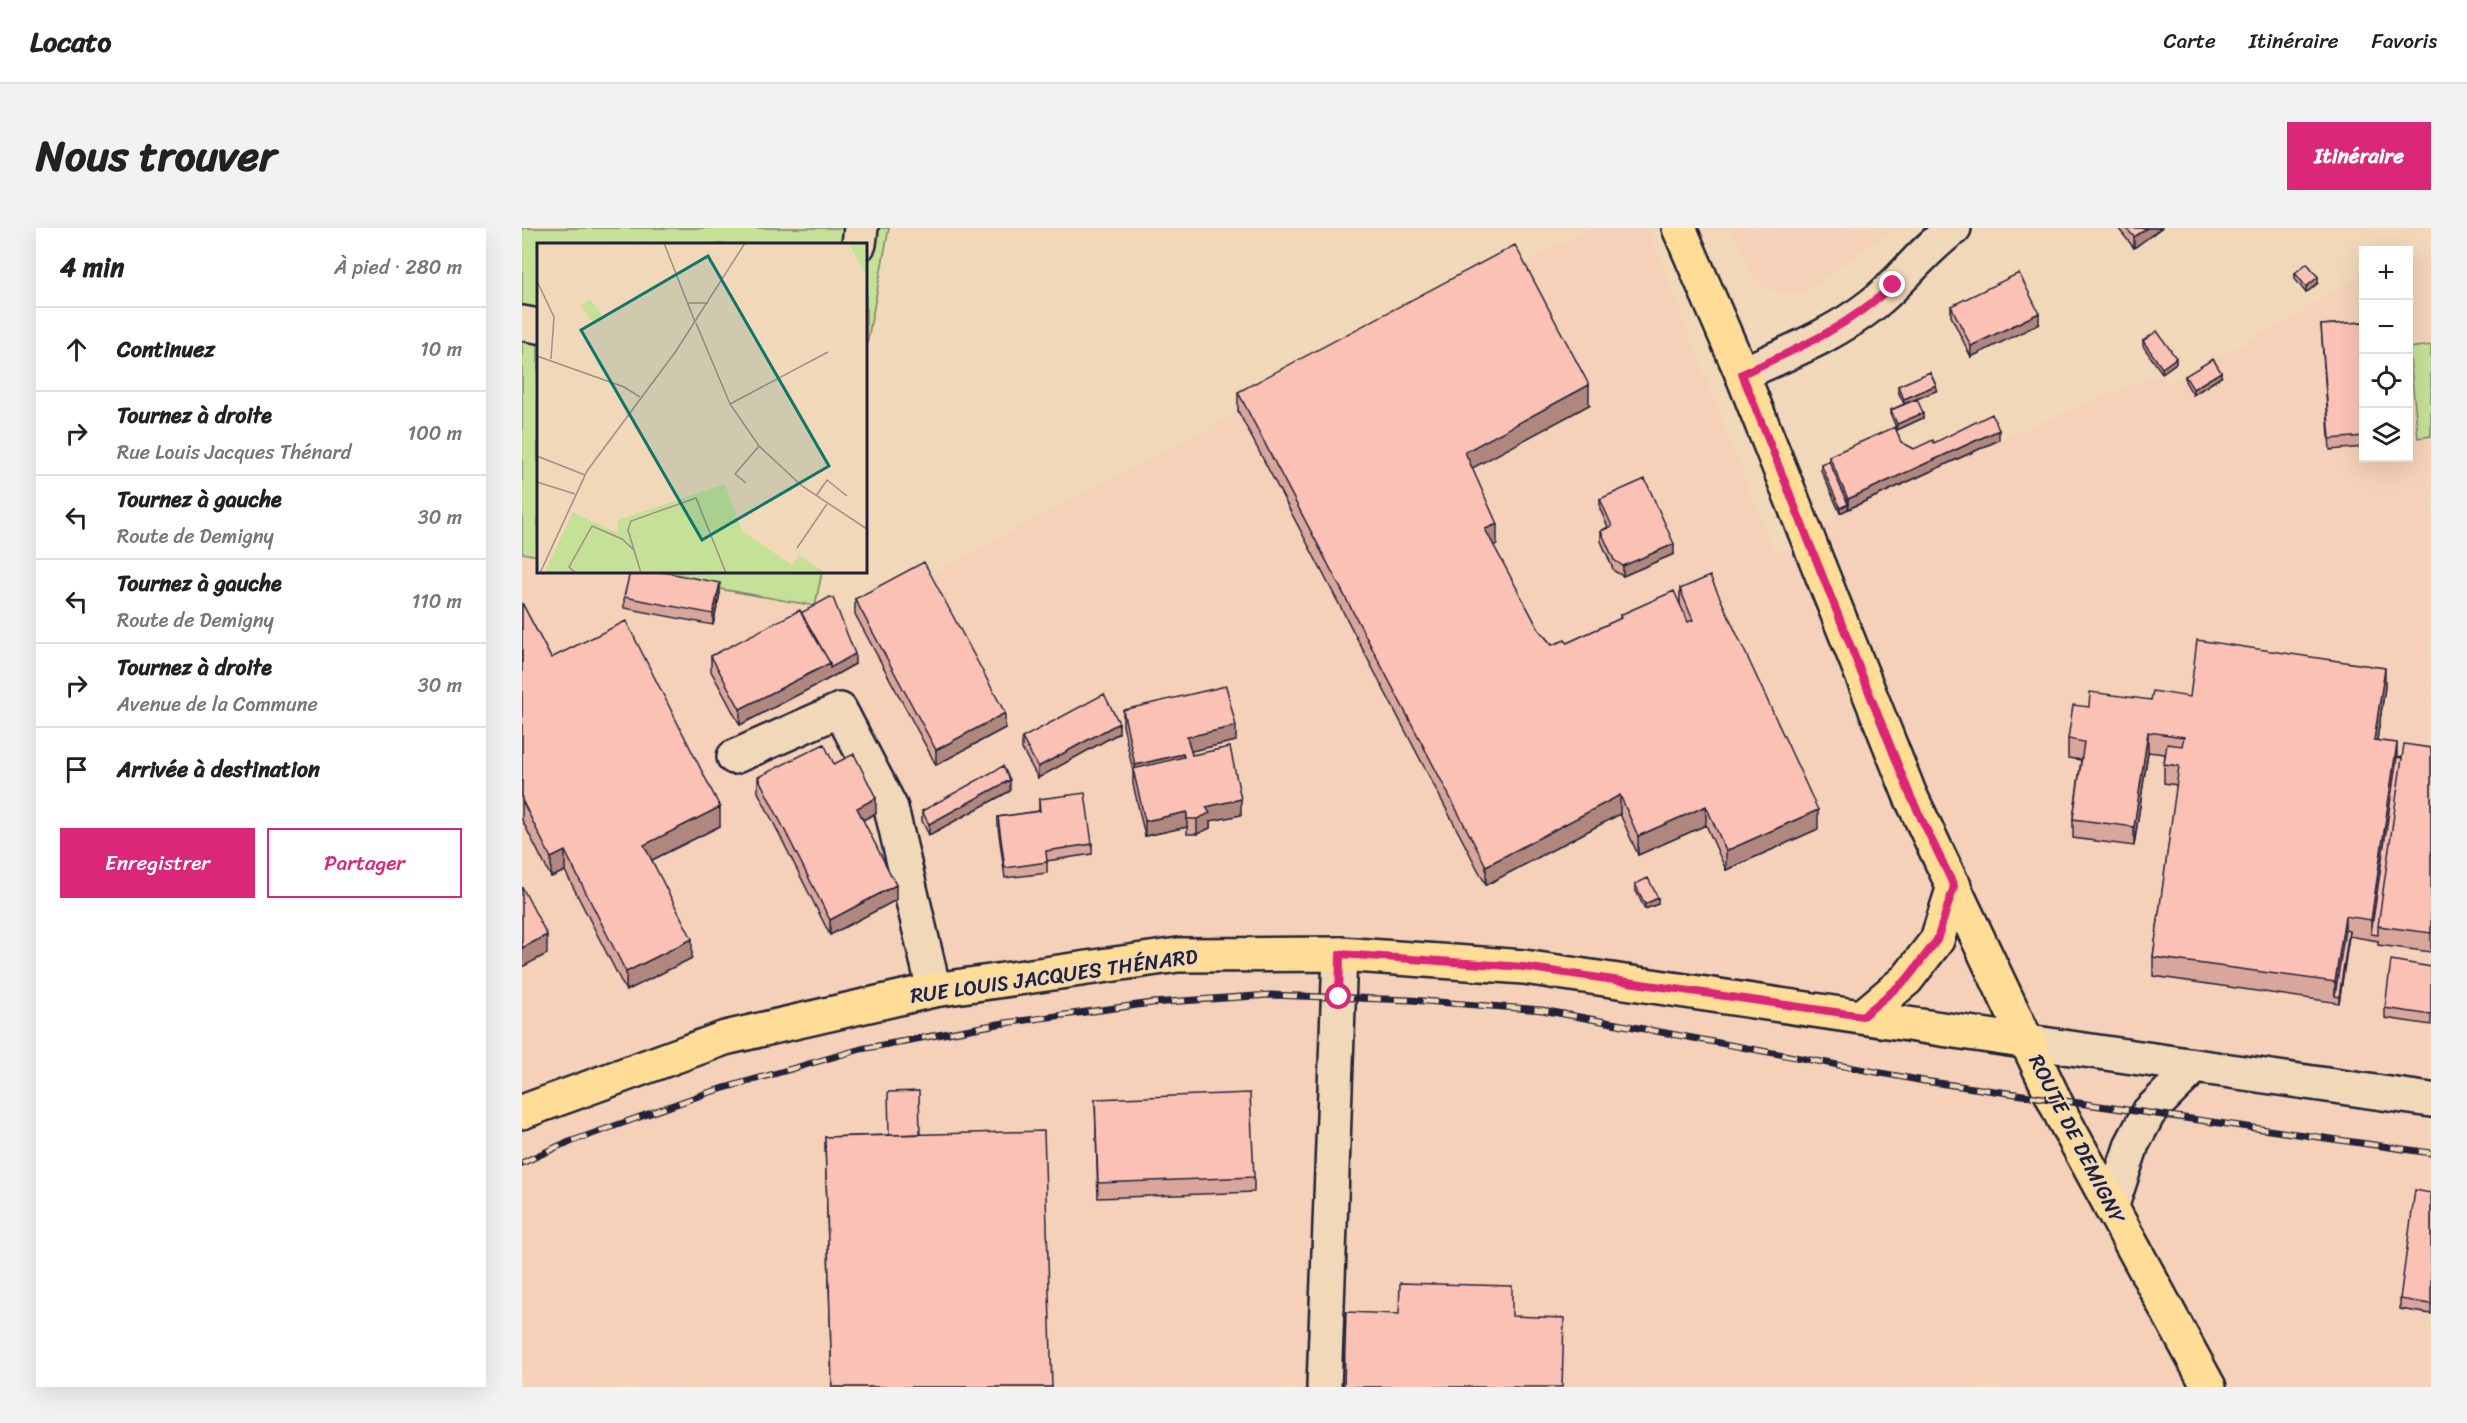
<!DOCTYPE html>
<html lang="fr">
<head>
<meta charset="utf-8">
<style>
	:root { --surface:#fff; --page:#f2f2f2; --text:#222; --muted:#767676; --line:#e0e0e0; --accent:#db2777 }
	body { margin:0; font-family:Sriracha,sans-serif; background:var(--page); color:var(--text) }
	.controls { position:absolute; right:18px; top:18px; display:grid; overflow:hidden; border-radius:0px; box-shadow:0 6px 24px #0002 }
	.controls button { width:54px; height:54px; display:grid; place-items:center; padding:0; border:0; border-bottom:2px solid var(--line); background:var(--surface); color:var(--text); font:30px sans-serif }
	.stop { position:absolute; width:18px; height:18px; margin:-14px; border:4px solid #db2777; border-radius:50%; background:#fff }
	.stop.end { background:#db2777; border-color:#fff; box-shadow:0 2px 6px #0008 }
	.list { margin:0; padding:0; list-style:none }
	h2 { display:flex; justify-content:space-between; align-items:center; height:78px; margin:0; padding:0 24px; font-size:26px }
	h2 small { font-size:20px; font-weight:400; color:var(--muted) }
	.list li { display:grid; grid-template-columns:39px 1fr auto; gap:18px; align-items:center; box-sizing:border-box; height:84px; padding:0 24px; border-top:2px solid var(--line) }
	.list b { display:block; font-size:22px; white-space:nowrap }
	.list p { margin:0; font-size:20px; white-space:nowrap; color:var(--muted) }
	.list em { font-size:20px; font-style:normal; color:var(--muted) }
	.actions { display:flex; gap:12px; padding:18px 24px }
	.actions a { flex:1; padding:14px 0; border:2px solid var(--accent); border-radius:0px; text-align:center; font-size:21px; color:var(--accent) }
	.actions .main { background:var(--accent); color:#fff }
	.icon { flex:none; width:33px; height:33px; fill:none; stroke:currentColor; stroke-width:2; stroke-linecap:round; stroke-linejoin:round }
	.map { position:relative; flex:none; width:1909px; height:1159px; overflow:hidden; border-radius:0px }
	header { display:flex; align-items:center; gap:36px; box-sizing:border-box; height:84px; padding:0 30px; background:var(--surface); border-bottom:2px solid var(--line) }
	header strong { font-size:28px }
	nav { display:flex; gap:33px; margin-inline-start:auto; font-size:21px }
	.intro { display:flex; align-items:center; justify-content:space-between; box-sizing:border-box; height:144px; padding:0 36px }
	h1 { margin:0; font-size:42px }
	.button { padding:15px 27px; border-radius:0px; background:var(--accent); color:#fff; font-size:21px; font-weight:700 }
	main { display:flex; gap:36px; padding:0 36px }
	aside { flex:1; background:var(--surface); border-radius:0px; box-shadow:0 6px 24px #0002 }
	.map>svg:first-child { display:block }
	.built { fill:#f4d1b8 }
	.green { fill:#c5e097; stroke:#748169; stroke-width:1.5 }
	.lines { fill:none; stroke-linecap:round; stroke-linejoin:round }
	.minor-casing { stroke:#22223b; stroke-width:38 }
	.major-casing { stroke:#22223b; stroke-width:38 }
	.minor { stroke:#f1d8b9; stroke-width:33 }
	.major { stroke:#ffdd96; stroke-width:33 }
	.rail-casing { stroke:#22223b; stroke-width:7 }
	.rail { stroke:#f1d8b9; stroke-width:4.5; stroke-dasharray:14; stroke-linecap:butt }
	.wall { fill:#d9a69c; stroke:#22223b; stroke-width:1.5 }
	.shaded-wall { fill:#b0877f; stroke:#22223b; stroke-width:1.5 }
	.building { fill:#fcc1b5; stroke:#22223b; stroke-width:1.5 }
	.route { stroke:#db2777; stroke-width:8 }
	.labels { text-anchor:middle; stroke-width:4.5; stroke-linejoin:round; paint-order:stroke }
	.street-label { font-size:21px; fill:#22223b; stroke:#f1d8b9 }
	.inset-road { fill:none; stroke:#9e8f87; stroke-width:1.5 }
	.view { fill:#0f766e; fill-opacity:0.15; stroke:#0f766e; stroke-width:3 }
	.inset-edge { fill:none; stroke:#22223b; stroke-width:3 }
</style>
</head>
<body>
<header>
<strong>Locato</strong>
<nav><a>Carte</a><a>Itinéraire</a><a>Favoris</a></nav>
</header>
<div class="intro"><h1>Nous trouver</h1><a class="button">Itinéraire</a></div>
<main>
<aside>
<h2>4 min<small>À pied · 280 m</small></h2>
<ul class="list">
<li><svg class="icon" aria-label="ahead" viewBox="0 0 24 24"><path d="M12 20V5M6 11l6-6 6 6"/></svg><div><b>Continuez</b></div><em>10 m</em></li>
<li><svg class="icon" aria-label="right" viewBox="0 0 24 24"><path d="M7 20v-9h11M14 6l5 5-5 5"/></svg><div><b>Tournez à droite</b><p>Rue Louis Jacques Thénard</p></div><em>100 m</em></li>
<li><svg class="icon" aria-label="left" viewBox="0 0 24 24"><path d="M17 20v-9H6M10 6l-5 5 5 5"/></svg><div><b>Tournez à gauche</b><p>Route de Demigny</p></div><em>30 m</em></li>
<li><svg class="icon" aria-label="left" viewBox="0 0 24 24"><path d="M17 20v-9H6M10 6l-5 5 5 5"/></svg><div><b>Tournez à gauche</b><p>Route de Demigny</p></div><em>110 m</em></li>
<li><svg class="icon" aria-label="right" viewBox="0 0 24 24"><path d="M7 20v-9h11M14 6l5 5-5 5"/></svg><div><b>Tournez à droite</b><p>Avenue de la Commune</p></div><em>30 m</em></li>
<li><svg class="icon" aria-label="arrive" viewBox="0 0 24 24"><path d="M6 21V4h12l-3 4 3 4H6"/></svg><div><b>Arrivée à destination</b></div></li>
</ul>
<div class="actions"><a class="main">Enregistrer</a><a>Partager</a></div>
</aside>
<div class="map">
<svg width="1909" height="1159" viewBox="0 0 1909 1159">
	<rect width="100%" height="100%" fill="#f1d8b9"/>
	<filter id="ink" filterUnits="userSpaceOnUse"><feTurbulence type="fractalNoise" baseFrequency=".0167" numOctaves="2"/><feDisplacementMap in="SourceGraphic" scale="12" xChannelSelector="R" yChannelSelector="G"/><feConvolveMatrix kernelMatrix="1 2 1 2 8 2 1 2 1" color-interpolation-filters="sRGB"/></filter>
	<g filter="url(#ink)">
		<path class="built" d="M1069,0H1125L1253,328L1318,285L1477,212L1640,145L1649,155L1765,93L1841,46L1842,230H1886L1887,29L1909,31V1159H0V324L16,327V344H104L333,386Z
			M1209,0H1371L1280,65H1256L1234,53Z"/>
		<path class="green" d="M0,0H367L344,121V16H16V328L0,325Z
			M1909,117V208L1896,210L1887,120Z
			M103,344H300L293,378Z"/>
		<g class="lines">
			<g class="minor-casing">
				<path id="minor" d="M337,16L339,0
					M0,95L16,98
					M1220,146C1265,125 1312,107 1351,76C1380,53 1401,22 1432,0
					M212,529L318,482L369,580L412,762
					M1507,814L1909,872
					M1589,980L1610,916L1627,884L1673,838
					M802,1159L818,726"/>
			</g>
			<g class="major-casing">
				<path id="major" d="M1157,0L1220,146L1388,567L1541,890L1687,1159
					M1341,788L1385,751L1415,712L1432,658
					M0,884L203,810L412,762L656,727L818,726L1002,739L1507,814"/>
			</g>
			<use href="#minor" class="minor"/>
			<use href="#major" class="major"/>
			<g class="rail-casing">
				<path id="rail" d="M0,935L39,917L185,865L339,821L476,796L630,775L748,767L889,772L1020,782L1402,853L1909,925"/>
			</g>
			<use href="#rail" class="rail"/>
		</g>
		<path class="wall" d="M1596,0H1639L1612,20Z
			M1773,45L1796,55L1784,65L1773,51Z
			M1429,78L1517,96L1449,129L1429,88Z
			M1842,94V219L1808,222L1799,97Z
			M1621,113L1654,135L1640,145L1621,118Z
			M1663,148L1699,149L1671,167L1663,153Z
			M1376,158L1414,163L1395,171L1401,190L1375,202L1369,187V182L1382,176L1376,163Z
			M716,164L1067,177L950,240L975,316L971,317L1017,402L1030,417L1045,415L1098,391V387L1158,376V361L1296,601L1204,642L1184,597L1116,627L1098,586L964,657L716,183Z
			M1477,212L1318,285L1299,242V236L1307,233V228L1379,214L1392,221L1412,215Z
			M1078,271L1152,326L1101,348L1092,343L1079,313V303L1086,299L1078,281Z
			M198,365L191,397L102,380V369Z
			M333,371L483,500L414,537L333,386Z
			M0,375L29,430L198,598L130,632L170,730L104,763L43,643L29,649L0,592Z
			M279,385L333,436L308,450L218,497L189,443V428Z
			M1863,459L1855,512L1875,529L1880,530L1909,520V724L1856,717V713L1827,708L1817,775L1631,748V729L1655,557L1642,555V536L1643,526L1626,524L1612,618L1551,610V591L1559,532L1546,530V511L1567,479L1668,469Z
			M601,482L714,513L669,523L670,527L719,587L688,593V600L675,606H665V599L623,608L611,556V543L601,497Z
			M597,505L516,550L500,521V510Z
			M312,536L354,585L341,592L374,672L308,707L236,564V549Z
			M488,563L407,607L400,593V583Z
			M517,571L570,616V626L525,633V645L483,650L476,599V589L517,583Z
			M1113,656L1136,676L1123,681L1113,661Z
			M1909,739V797L1863,790V780Z
			M573,871L732,949V964L576,970Z
			M398,906L530,1159H310L303,909Z
			M1909,965V1086L1878,1081V1071Z"/>
		<path class="shaded-wall" d="M1625,0H1639L1612,20V9Z
			M1796,49V55L1784,65V59Z
			M1517,85V96L1449,129V118Z
			M1654,130V135L1640,145V140Z
			M1699,144V149L1671,167V161Z
			M1067,157V177L943,244V224Z
			M1414,157V163L1382,176V171Z
			M1401,185V190L1375,202V196Z
			M1477,202V212L1326,281V271Z
			M1326,276V281L1318,285V280Z
			M975,296V316L963,321V301Z
			M1152,316V326L1101,348V338Z
			M198,355V365L191,397V386Z
			M333,426V436L308,450L218,497V481L308,435Z
			M1863,440V459L1852,531V512Z
			M483,485V500L414,537V522Z
			M597,495V505L516,550V539Z
			M714,498V513L665,524V509Z
			M1626,504V524L1612,618V599Z
			M1875,515V534L1849,706V692Z
			M661,526V541L613,550V537Z
			M488,552V563L407,607V596Z
			M1098,567V586L964,657V638Z
			M354,570V585L335,595V580Z
			M719,571V587L688,593V600L675,606V591L684,579Z
			M1184,578V597L1116,627V608Z
			M198,579V598L122,636V617Z
			M1296,582V601L1204,642V623Z
			M665,584V599L623,608V593Z
			M43,623V643L29,649V630Z
			M374,657V672L308,707V692Z
			M1136,670V676L1123,681V676Z
			M1823,688V708L1813,768V754Z
			M1827,703V708L1817,775V769Z
			M25,707V726L0,739V720Z
			M170,711V730L104,763V744Z"/>
		<path class="building" d="M1604,0H1625L1612,9Z
			M993,17L1067,157L943,224L975,296L963,301L1017,402L1030,417L1043,412L1045,415L1099,390L1098,387L1152,363L1166,394L1171,392L1158,361L1188,348L1296,582L1204,623L1184,578L1116,608L1098,567L964,638L716,164Z
			M1785,35L1796,49L1784,59L1773,45Z
			M1497,45L1517,85L1449,118L1429,78Z
			M1842,94V208L1808,211L1799,97Z
			M1635,103L1654,130L1640,140L1621,113Z
			M1691,131L1699,144L1671,161L1663,148Z
			M1408,144L1414,157L1382,171L1376,158Z
			M1395,171L1401,185L1375,196L1369,182Z
			M1470,186L1477,202L1326,271L1307,228L1373,199L1379,214L1392,221L1411,212L1412,215Z
			M1307,233L1326,276L1318,280L1299,236Z
			M1123,251L1152,316L1101,338L1092,332L1079,303L1090,298L1078,271Z
			M402,334L483,485L414,522L333,371Z
			M108,344H141L198,355L191,386L102,369Z
			M308,369L311,370L333,426L308,440V435L279,385Z
			M0,375L29,430L104,393L198,579L122,617L170,711L104,744L43,623L29,630L0,572Z
			M278,382L308,435L218,481L189,428Z
			M1675,412L1863,440L1852,512L1875,515L1849,692L1823,688L1813,754L1631,729L1657,538L1642,536L1645,516L1660,518L1662,509L1626,504L1612,599L1551,591L1562,514L1546,511L1551,477L1567,479L1568,464L1629,472L1631,463L1668,469Z
			M704,458L714,498L665,509L670,527L708,519L719,571L684,579L688,585L675,591H665V584L623,593L611,541L662,529L661,526L613,537L601,482Z
			M582,466L597,495L516,539L500,510Z
			M302,516L312,536L332,526L354,570L335,580L374,657L308,692L236,549Z
			M1882,516L1909,520V705L1856,698Z
			M1875,529L1880,530L1856,698V707L1849,706Z
			M481,538L488,552L407,596L400,583Z
			M563,565L570,616L524,623L525,634L483,640L476,589L518,583L517,571Z
			M1126,650L1136,670L1123,676L1113,656Z
			M0,659L25,707L0,720Z
			M1823,702L1827,703L1817,769L1813,768Z
			M1869,732L1909,739V787L1863,780Z
			M397,863L398,906L367,907L366,864Z
			M728,865L732,949L576,955L573,871Z
			M522,903L530,1159H310L303,909Z
			M1893,962L1909,965V1076L1878,1071Z
			M878,1055L990,1058V1088L1042,1090L1040,1159H822L824,1084L877,1086Z"/>
	</g>
	<g class="lines" filter="url(#ink)">
		<path class="route" d="M817,769L818,726L1002,739L1341,788L1385,751L1415,712L1432,658L1388,567L1220,146C1277,120 1324,100 1371,57"/>
	</g>
	<g class="labels">
		<g class="street-label">
			<text transform="translate(532 748) rotate(-8)" y="7">RUE LOUIS JACQUES THÉNARD</text>
			<text transform="translate(1555 911) rotate(63)" y="7">ROUTE DE DEMIGNY</text>
		</g>
	</g>
	<g transform="translate(15 15)">
		<rect width="330" height="330" fill="#f1d8b9"/>
		<path d="M312,0H328L330,34L320,16ZM53,56L67,75L58,82L44,63ZM188,241L205,288L255,322L262,312L288,330H7L36,269L80,290L81,277Z" fill="#c5e097"/>
		<path class="inset-road" d="M127,0L158,79M0,38L17,74L14,116M151,60H171M159,80L193,161L222,203L265,243L330,286M0,113L87,144L103,154M193,161L291,109M0,213L48,232M0,239L38,251M209,240L198,231L222,203M279,253L290,237L310,253M260,305L290,261M3,330L50,228L139,108L208,0M39,330L32,324L55,283L85,296L97,307M104,330L91,287L94,278L159,255L189,330"/>
		<path class="view" d="M171,13L292,223L165,297L44,87Z"/>
		<rect width="330" height="330" class="inset-edge"/>
	</g>
</svg>
<div class="controls">
<button>+</button>
<button>−</button>
<button><svg class="icon" aria-label="locate" viewBox="0 0 24 24"><circle cx="12" cy="12" r="6"/><path d="M12 2v4M12 18v4M2 12h4M18 12h4"/></svg></button>
<button><svg class="icon" aria-label="layers" viewBox="0 0 24 24"><path d="M12 4l9 5-9 5-9-5zM3 14l9 5 9-5"/></svg></button>
</div>
<div class="stop" style="left:817px;top:769px"></div>
<div class="stop end" style="left:1371px;top:57px"></div>
</div>
</main>
</body>
</html>
